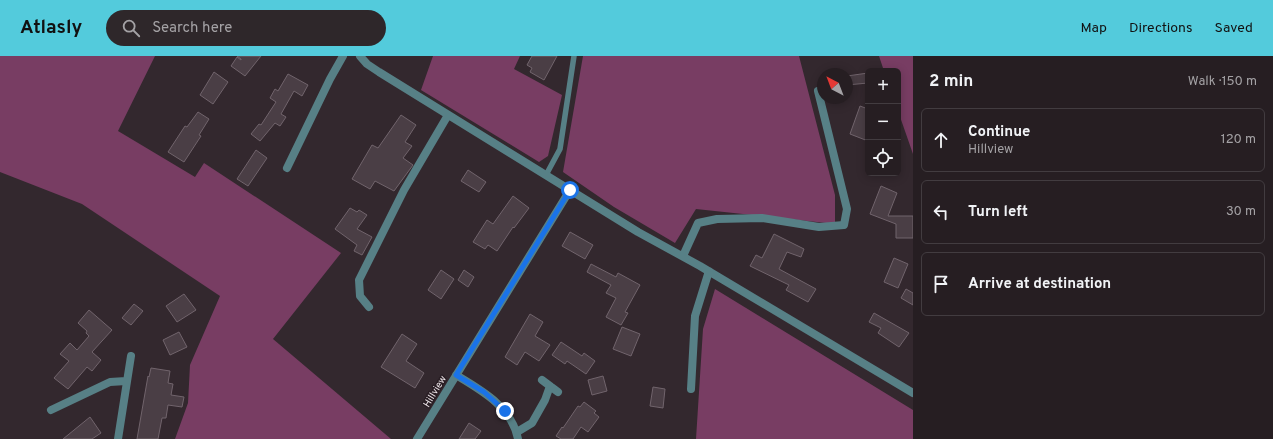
<!DOCTYPE html>
<html lang="en">
<head>
<meta charset="utf-8">
<style>
	:root { --surface:#261e22; --page:#2e272a; --text:#f1f3f6; --muted:#a4a2a5; --line:#423c40; --accent:#53cbdc }
	body { margin:0; font-family:Overpass,sans-serif; background:var(--page); color:var(--text) }
	.controls { position:absolute; right:12px; top:12px; display:grid; overflow:hidden; border-radius:6px; box-shadow:0 2px 10px #0003 }
	.controls button { width:36px; height:36px; display:grid; place-items:center; padding:0; border:0; border-bottom:1px solid var(--line); background:var(--surface); color:var(--text); font:20px sans-serif }
	.compass { position:absolute; left:817px; top:12px; width:36px; height:36px; border-radius:50%; background:var(--surface); box-shadow:0 2px 10px #0003; rotate:318deg }
	.stop { position:absolute; width:12px; height:12px; margin:-9px; border:3px solid #1a73e8; border-radius:50%; background:#fff }
	.stop.end { background:#1a73e8; border-color:#fff; box-shadow:0 1px 4px #0008 }
	.list { margin:0; padding:0; list-style:none }
	h2 { display:flex; justify-content:space-between; align-items:center; height:52px; margin:0; padding:0 16px; font-size:17px }
	h2 small { font-size:13px; font-weight:400; color:var(--muted) }
	.list li { display:grid; grid-template-columns:26px 1fr auto; gap:12px; align-items:center; box-sizing:border-box; height:64px; margin:0 8px 8px; padding:0 8px; border:1px solid var(--line); border-radius:6px }
	.list b { display:block; font-size:15px; white-space:nowrap }
	.list p { margin:0; font-size:13px; white-space:nowrap; color:var(--muted) }
	.list em { font-size:13px; font-style:normal; color:var(--muted) }
	.icon { flex:none; width:22px; height:22px; fill:none; stroke:currentColor; stroke-width:2; stroke-linecap:round; stroke-linejoin:round }
	.map { position:relative; flex:none; width:913px; height:383px; overflow:hidden }
	header { display:flex; align-items:center; gap:24px; box-sizing:border-box; height:56px; padding:0 20px; background:var(--accent); color:#111 }
	header strong { font-size:19px }
	nav { display:flex; gap:22px; margin-inline-start:auto; font-size:14px }
	.search { width:280px; height:36px; background:var(--page); display:flex; align-items:center; gap:10px; box-sizing:border-box; padding:0 14px; border-radius:22px; color:var(--muted); font-size:15px }
	main { display:flex }
	aside { flex:1; background:var(--surface) }
	.map>svg:first-child { display:block }
	.green { fill:#783d63 }
	.building { fill:#4a3e45; stroke:#71646c }
	.lines { fill:none; stroke-linecap:round; stroke-linejoin:round }
	.service { stroke:#578086; stroke-width:5.5 }
	.minor { stroke:#578086; stroke-width:8 }
	.route { stroke:#1a73e8; stroke-width:5 }
	.labels { text-anchor:middle; stroke-width:3; stroke-linejoin:round; paint-order:stroke }
	.street-label { font-size:10px; fill:#ede5e9; stroke:#291e24 }
</style>
</head>
<body>
<header>
<strong>Atlasly</strong>
<div class="search"><svg class="icon" aria-label="search" viewBox="0 0 24 24"><circle cx="10" cy="10" r="6"/><path d="M15 15l6 6"/></svg>Search here</div>
<nav><a>Map</a><a>Directions</a><a>Saved</a></nav>
</header>
<main>
<div class="map">
<svg width="913" height="383" viewBox="0 0 913 383">
	<rect width="100%" height="100%" fill="#33282e"/>
	<path class="green" d="M0,0H155L118,75L195,121L204,107L341,197L273,283L391,383H175L188,347L190,309L220,240L82,148L0,116Z
		M433,0H520L514,13L562,39L548,100L539,106L421,34Z
		M583,0H799L835,139V168L696,153L675,187L614,151L563,116Z
		M879,0H913V98L898,55V15H884Z
		M715,233L913,354V383H696L703,273Z"/>
	<path class="building" d="M237,0H261L245,20L231,10L237,1L241,4V3Z
		M532,0H557L544,24L530,16L532,12L527,9Z
		M214,16L228,26L213,48L200,39Z
		M868,17V27L847,29V20Z
		M288,18L308,29L302,40L294,35L281,58L286,61L280,70L275,67L260,85L251,78L259,68L261,69L276,46L270,42L275,33L278,35Z
		M860,50L868,53V85L850,78Z
		M198,56L209,63L199,79L201,80L184,106L168,96L185,70L187,71Z
		M401,59L416,69L405,86L412,90L403,102L413,109L394,135L375,125L370,133L352,123L372,89L378,92Z
		M256,94L267,102L248,130L237,123Z
		M468,114L486,126L479,136L461,125Z
		M881,130L897,137L888,160H913V182H896V168L870,158Z
		M513,140L529,152L514,172L513,171L497,195L488,189L485,193L473,186L487,164L493,168Z
		M350,152L357,156L359,154L367,159L357,173L372,181L362,199L354,195L357,189L335,173Z
		M570,176L593,189L585,203L562,190Z
		M774,178L804,193L801,201L787,196L779,213L816,233L808,246L786,234L789,229L750,210L756,199L762,202Z
		M894,202L908,208L898,232L884,226Z
		M591,208L616,221L618,217L640,229L625,256L628,257L621,269L606,261L616,242L606,237L611,229L587,216Z
		M441,214L454,223L441,243L428,234Z
		M464,214L474,221L468,231L458,224Z
		M906,233L913,237V249L901,242Z
		M184,238L196,254L177,266L166,250Z
		M134,248L143,255L131,269L122,262Z
		M89,254L112,274L92,296L101,304L92,315L87,311L68,333L54,322L69,305L60,298L70,287L77,294L89,280L86,277L87,275L78,267Z
		M874,257L909,277L899,291L878,277L881,272L869,266Z
		M530,258L543,266L535,280L550,289L539,305L525,296L517,309L505,301Z
		M622,271L640,278L631,300L613,293Z
		M179,276L187,291L170,299L163,284Z
		M402,278L417,288L406,305L424,317L415,332L381,311Z
		M561,286L582,300L584,297L595,305L586,318L567,305L565,308L552,299Z
		M151,312L170,315L168,327L173,328L171,339L184,341L182,351L168,349L166,362H162L158,383H137L148,320L149,321Z
		M603,320L607,335L592,339L588,324Z
		M653,331L665,333L663,352L650,350Z
		M584,346L596,355L594,357L599,361L588,376L581,371L573,383H561L556,380L562,371L563,372L578,350L580,351Z
		M90,361L101,377L92,383H63Z
		M469,367L481,375L475,383H459Z"/>
	<g class="lines">
		<path class="service" d="M546,119L560,93L574,0"/>
		<path class="minor" d="M360,0L367,8L379,16L638,176L700,210L913,337
			M287,112L330,23L343,0
			M683,200L698,167L717,163L762,162L819,171L844,169L847,153L818,35
			M369,251L360,240L359,224L404,134L448,59
			M456,319C481,334 512,351 518,383
			M542,324L558,336
			M691,333L695,260L709,215
			M51,354L110,326L126,325
			M517,376L532,367L545,344L550,330
			M118,383L131,300
			M417,383L570,134"/>
	</g>
	<g class="lines">
		<path class="route" d="M505,355L484,336L456,319L570,134"/>
	</g>
	<g class="labels">
		<g class="street-label">
			<text transform="translate(434 335) rotate(-59)" y="4">Hillview</text>
		</g>
	</g>
</svg>
<div class="controls">
<button>+</button>
<button>−</button>
<button><svg class="icon" aria-label="locate" viewBox="0 0 24 24"><circle cx="12" cy="12" r="6"/><path d="M12 2v4M12 18v4M2 12h4M18 12h4"/></svg></button>
</div>
<svg class="compass" viewBox="-18 -18 36 36"><path d="M0-13l5 13h-10z" fill="#e53935"/><path d="M0 13l5-13h-10z" fill="#a4a2a5"/></svg>
<div class="stop" style="left:570px;top:134px"></div>
<div class="stop end" style="left:505px;top:355px"></div>
</div>
<aside>
<h2>2 min<small>Walk · 150 m</small></h2>
<ul class="list">
<li><svg class="icon" aria-label="ahead" viewBox="0 0 24 24"><path d="M12 20V5M6 11l6-6 6 6"/></svg><div><b>Continue</b><p>Hillview</p></div><em>120 m</em></li>
<li><svg class="icon" aria-label="left" viewBox="0 0 24 24"><path d="M17 20v-9H6M10 6l-5 5 5 5"/></svg><div><b>Turn left</b></div><em>30 m</em></li>
<li><svg class="icon" aria-label="arrive" viewBox="0 0 24 24"><path d="M6 21V4h12l-3 4 3 4H6"/></svg><div><b>Arrive at destination</b></div></li>
</ul>
</aside>
</main>
</body>
</html>
